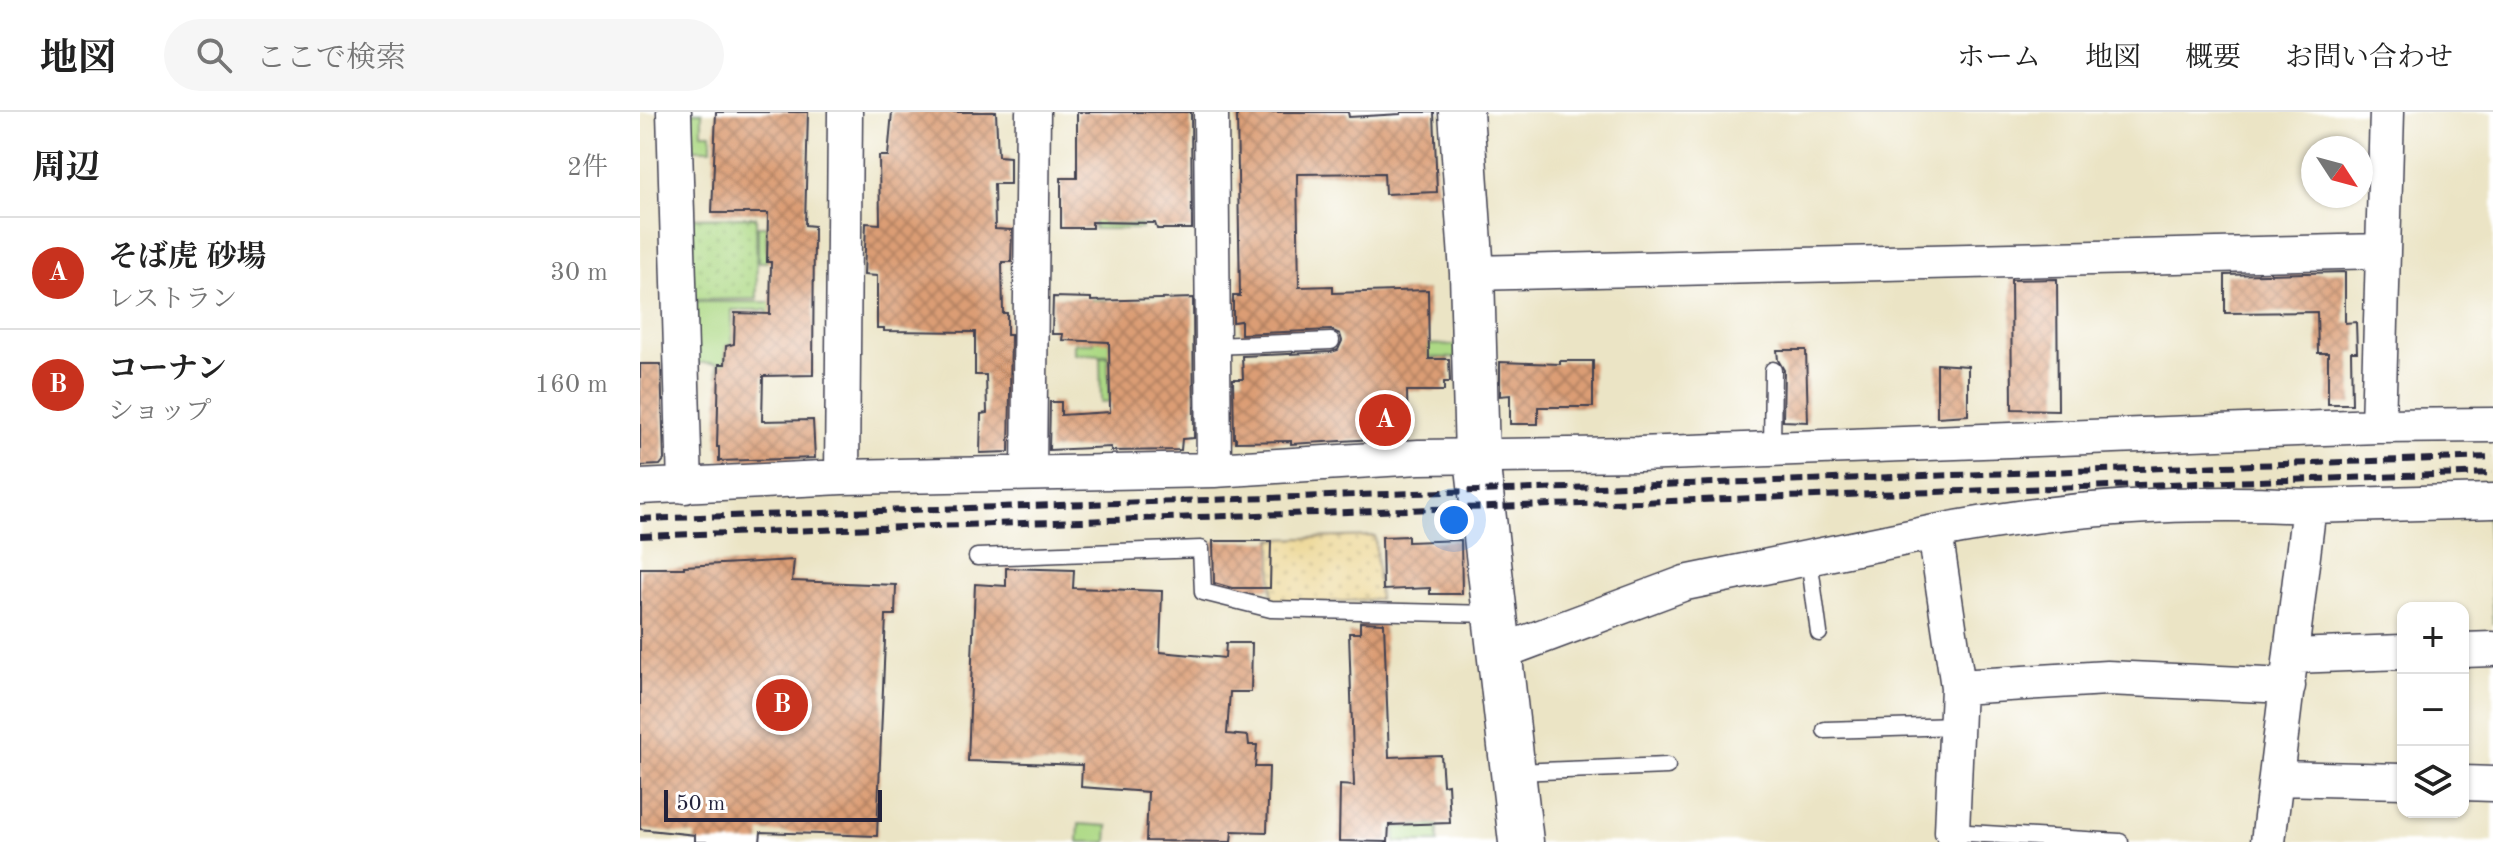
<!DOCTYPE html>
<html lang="ja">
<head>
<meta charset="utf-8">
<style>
	:root { --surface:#fff; --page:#f6f6f6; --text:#222; --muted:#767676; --line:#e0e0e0; --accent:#c8321e }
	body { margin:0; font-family:"Old Standard TT","Noto Serif JP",serif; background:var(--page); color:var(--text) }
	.controls { position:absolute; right:24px; bottom:24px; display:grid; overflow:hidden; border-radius:16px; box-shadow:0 2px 6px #0004 }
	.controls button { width:72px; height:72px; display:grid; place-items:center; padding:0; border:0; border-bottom:2px solid var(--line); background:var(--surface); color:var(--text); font:40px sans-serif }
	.compass { position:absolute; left:1661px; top:24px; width:72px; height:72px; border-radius:50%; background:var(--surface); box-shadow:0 2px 6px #0004; rotate:126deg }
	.scale { position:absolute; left:24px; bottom:20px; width:218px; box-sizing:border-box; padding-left:8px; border:4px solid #22223b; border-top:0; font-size:22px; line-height:28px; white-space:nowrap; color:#22223b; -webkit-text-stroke:6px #fff; paint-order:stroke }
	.you { position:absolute; left:814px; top:408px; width:28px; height:28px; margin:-20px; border:6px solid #fff; border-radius:50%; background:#1a73e8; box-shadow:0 0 0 12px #1a73e833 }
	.badge { display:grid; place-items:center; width:52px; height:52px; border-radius:50%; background:var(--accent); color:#fff; font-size:26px; font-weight:700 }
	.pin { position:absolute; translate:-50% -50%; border:4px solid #fff; box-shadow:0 2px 8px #0006 }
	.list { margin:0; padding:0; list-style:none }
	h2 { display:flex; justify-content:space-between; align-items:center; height:104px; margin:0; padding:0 32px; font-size:34px }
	h2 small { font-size:26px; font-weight:400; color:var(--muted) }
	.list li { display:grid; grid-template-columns:52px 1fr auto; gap:24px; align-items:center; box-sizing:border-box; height:112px; padding:0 32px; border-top:2px solid var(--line) }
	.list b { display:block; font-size:30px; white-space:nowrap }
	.list p { margin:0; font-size:26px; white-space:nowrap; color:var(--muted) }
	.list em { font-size:26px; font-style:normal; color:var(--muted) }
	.icon { flex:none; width:44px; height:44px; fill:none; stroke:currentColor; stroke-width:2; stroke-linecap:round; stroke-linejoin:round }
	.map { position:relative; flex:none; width:1853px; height:730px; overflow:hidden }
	header { display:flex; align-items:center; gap:48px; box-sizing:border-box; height:112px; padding:0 40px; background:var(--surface); border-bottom:2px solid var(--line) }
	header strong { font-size:38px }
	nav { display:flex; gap:44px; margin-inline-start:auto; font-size:28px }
	.search { width:560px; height:72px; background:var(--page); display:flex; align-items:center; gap:20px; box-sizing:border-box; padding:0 28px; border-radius:44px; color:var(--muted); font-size:30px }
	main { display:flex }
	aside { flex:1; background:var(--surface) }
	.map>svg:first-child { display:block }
	.grass { fill:url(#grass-dots); stroke:#687e60; stroke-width:2 }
	.sand { fill:url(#sand-dots); stroke:#887e6c; stroke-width:2 }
	.green { fill:#add985; stroke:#687e60; stroke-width:2 }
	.building { fill:url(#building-cross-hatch) }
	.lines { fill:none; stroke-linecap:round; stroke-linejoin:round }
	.lane-casing { stroke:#403f50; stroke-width:19 }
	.street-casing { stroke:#403f50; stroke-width:37 }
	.secondary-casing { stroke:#403f50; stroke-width:47 }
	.lane { stroke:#fff; stroke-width:16 }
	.street { stroke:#fff; stroke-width:34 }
	.secondary { stroke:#fff; stroke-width:44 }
	.rail { stroke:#22223b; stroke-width:6; stroke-dasharray:12 6; stroke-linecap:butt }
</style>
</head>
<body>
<header>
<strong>地図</strong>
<div class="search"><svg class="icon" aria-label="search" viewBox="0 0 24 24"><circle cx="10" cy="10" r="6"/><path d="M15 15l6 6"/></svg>ここで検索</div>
<nav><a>ホーム</a><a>地図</a><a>概要</a><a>お問い合わせ</a></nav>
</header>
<main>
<aside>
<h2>周辺<small>2件</small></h2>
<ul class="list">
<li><span class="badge">A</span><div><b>そば虎 砂場</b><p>レストラン</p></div><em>30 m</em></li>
<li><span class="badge">B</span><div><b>コーナン</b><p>ショップ</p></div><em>160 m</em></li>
</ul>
</aside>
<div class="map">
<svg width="1853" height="730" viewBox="0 0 1853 730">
	<defs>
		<pattern id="grass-dots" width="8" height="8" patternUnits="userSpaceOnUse" patternTransform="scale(2)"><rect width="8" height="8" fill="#add985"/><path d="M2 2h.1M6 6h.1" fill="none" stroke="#95ba74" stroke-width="1.8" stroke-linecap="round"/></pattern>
		<pattern id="sand-dots" width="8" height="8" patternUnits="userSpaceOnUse" patternTransform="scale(2)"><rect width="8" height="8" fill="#eeda9e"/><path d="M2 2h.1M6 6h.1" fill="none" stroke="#ccbb89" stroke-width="1.8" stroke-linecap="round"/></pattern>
		<pattern id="building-cross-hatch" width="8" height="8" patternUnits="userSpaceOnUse" patternTransform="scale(2)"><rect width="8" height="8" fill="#db9d75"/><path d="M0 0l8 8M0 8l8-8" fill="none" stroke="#b18061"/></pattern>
	</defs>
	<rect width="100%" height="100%" fill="#fff"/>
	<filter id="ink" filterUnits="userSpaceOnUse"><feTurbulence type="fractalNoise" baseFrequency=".0125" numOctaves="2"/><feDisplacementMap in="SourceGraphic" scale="16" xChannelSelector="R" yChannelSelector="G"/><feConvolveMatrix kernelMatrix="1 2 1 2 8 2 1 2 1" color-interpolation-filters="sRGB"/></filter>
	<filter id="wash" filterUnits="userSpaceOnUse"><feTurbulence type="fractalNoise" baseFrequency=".006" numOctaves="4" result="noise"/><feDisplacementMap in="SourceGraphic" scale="32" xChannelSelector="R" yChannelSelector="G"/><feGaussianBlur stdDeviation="1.8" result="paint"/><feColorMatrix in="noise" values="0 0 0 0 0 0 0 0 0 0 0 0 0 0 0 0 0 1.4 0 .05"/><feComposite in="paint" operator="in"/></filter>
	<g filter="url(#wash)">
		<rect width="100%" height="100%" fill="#ebe4c5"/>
		<path class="grass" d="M116,105L117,187L50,188V106Z"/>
		<path class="sand" d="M735,424L739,487L641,493L632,491V427Z"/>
		<path class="green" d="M47,0H62V21H71V37H47Z
			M464,78L463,112L501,113V117H454V84Z
			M118,114H126L127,150H118Z
			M452,187L467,188L470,243L434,242V231H454Z
			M54,190H132V207H127V198H92V231L86,234L85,252L89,264H78L77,251H54Z
			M762,232L816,233V246L774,245Z
			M460,245H468L469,284H472V289L461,290Z
			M1847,403H1853V512Z
			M439,712L468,714L467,730H438Z
			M798,713V730H756L755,715Z"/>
		<g id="blocks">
			<path class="building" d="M76,0H168L165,113L174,114L173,263L123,264L122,309L173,308L175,346L79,349V335H77L79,252H85L86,234L94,232L95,201L130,202L131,150H127L128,101H72Z
				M252,0H356L358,44L370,45V72H354L355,117L372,118L371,150H362L363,201H367V223H371L369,340L340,341L341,302L347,301L346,263H335V220L244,219V216H237V164L224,163L226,111L240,112L239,44H248Z
				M437,0H551L552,117H517L515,111L452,110V116H421V66H437Z
				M597,0H708L709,5L761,2V0H794L797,80L745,82L744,61L657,62L659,175L693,174V181L788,178L789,247H809L810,270H804V279H767L768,325L651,332V329L596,330V326H594L593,267H603L602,244L691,240L698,238L702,229L700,222L691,218L601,222V209L593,210V184H600Z
				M1705,160V211L1716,210L1717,240H1711L1712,292H1688V241H1678L1677,200L1585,201V163Z
				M1417,167L1418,298L1372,297L1371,168Z
				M413,185L451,186V189L553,186L554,326L542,327L541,338L471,339V335L409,338L410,290H421V303L470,300L469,230L422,228L423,222H412Z
				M1137,238H1166L1168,310L1143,309L1144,258L1138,248Z
				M920,249H953V295H898V312H870V283L860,284V250L920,252Z
				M0,252H21L24,348L20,353L0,354Z
				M1297,252L1328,254V303L1297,305Z
				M768,424V430L821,428L822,482H790V476L743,478L742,425Z
				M573,429H631L630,476H592L574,471Z
				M154,448L152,469L256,473L255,503H246L237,724L121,720L120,730H55V723L0,717V456H44V454Z
				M366,456L434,458L433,476L522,479L520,540L585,546L586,531H612L611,580H590L587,622L608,624L609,633H617L615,655H629L627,720L592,719L591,730L506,729L508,680L441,675L442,653L328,649L335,472L366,474Z
				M720,510L744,511L749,645L801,643L803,673L808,672L810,711L749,713L748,730L699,729L700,673L714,674L709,521H720Z"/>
		</g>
	</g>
	<g filter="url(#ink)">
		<use href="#blocks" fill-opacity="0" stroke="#403f50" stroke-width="2"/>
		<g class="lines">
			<g class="lane-casing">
				<path id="lane" d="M574,234L691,229
					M1132,336L1133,258
					M337,445L561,437L563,480L631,497L852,502
					M1169,446L1179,521
					M1185,618L1317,614
					M876,660L1027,654
					M1312,720L1480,730"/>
			</g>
			<g class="street-casing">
				<path id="street" d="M34,0L45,374
					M571,0L574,358
					M832,161L1742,139
					M1738,314L1747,0
					M389,361L393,0
					M202,365L205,0
					M0,375L202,365L574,358L779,345L999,342L1738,314L1853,313
					M1295,420C1416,396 1545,388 1669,394
					M1823,538L1853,537
					M858,541L1045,471L1295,420L1318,575L1312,720
					M1652,544L1763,540
					M1318,575L1467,566L1648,574
					M1636,666L1763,669
					M1823,671L1853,672
					M1628,730L1669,394L1853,389"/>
			</g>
			<g class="secondary-casing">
				<path id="secondary" d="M821,0L832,161L837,346L881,730"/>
			</g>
			<use href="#lane" class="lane"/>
			<use href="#street" class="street"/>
			<use href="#secondary" class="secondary"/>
			<path class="rail" d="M0,407L1853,345
				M0,424L1853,361"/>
		</g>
	</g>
</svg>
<div class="controls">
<button>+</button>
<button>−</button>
<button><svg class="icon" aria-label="layers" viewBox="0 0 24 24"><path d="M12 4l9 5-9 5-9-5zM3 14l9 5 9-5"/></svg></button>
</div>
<svg class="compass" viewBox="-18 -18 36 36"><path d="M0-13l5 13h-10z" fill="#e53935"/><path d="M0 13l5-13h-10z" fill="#767676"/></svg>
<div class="scale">50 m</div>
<div class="you"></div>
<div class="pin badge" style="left:745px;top:308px">A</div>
<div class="pin badge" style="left:142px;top:593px">B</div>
</div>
</main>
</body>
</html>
